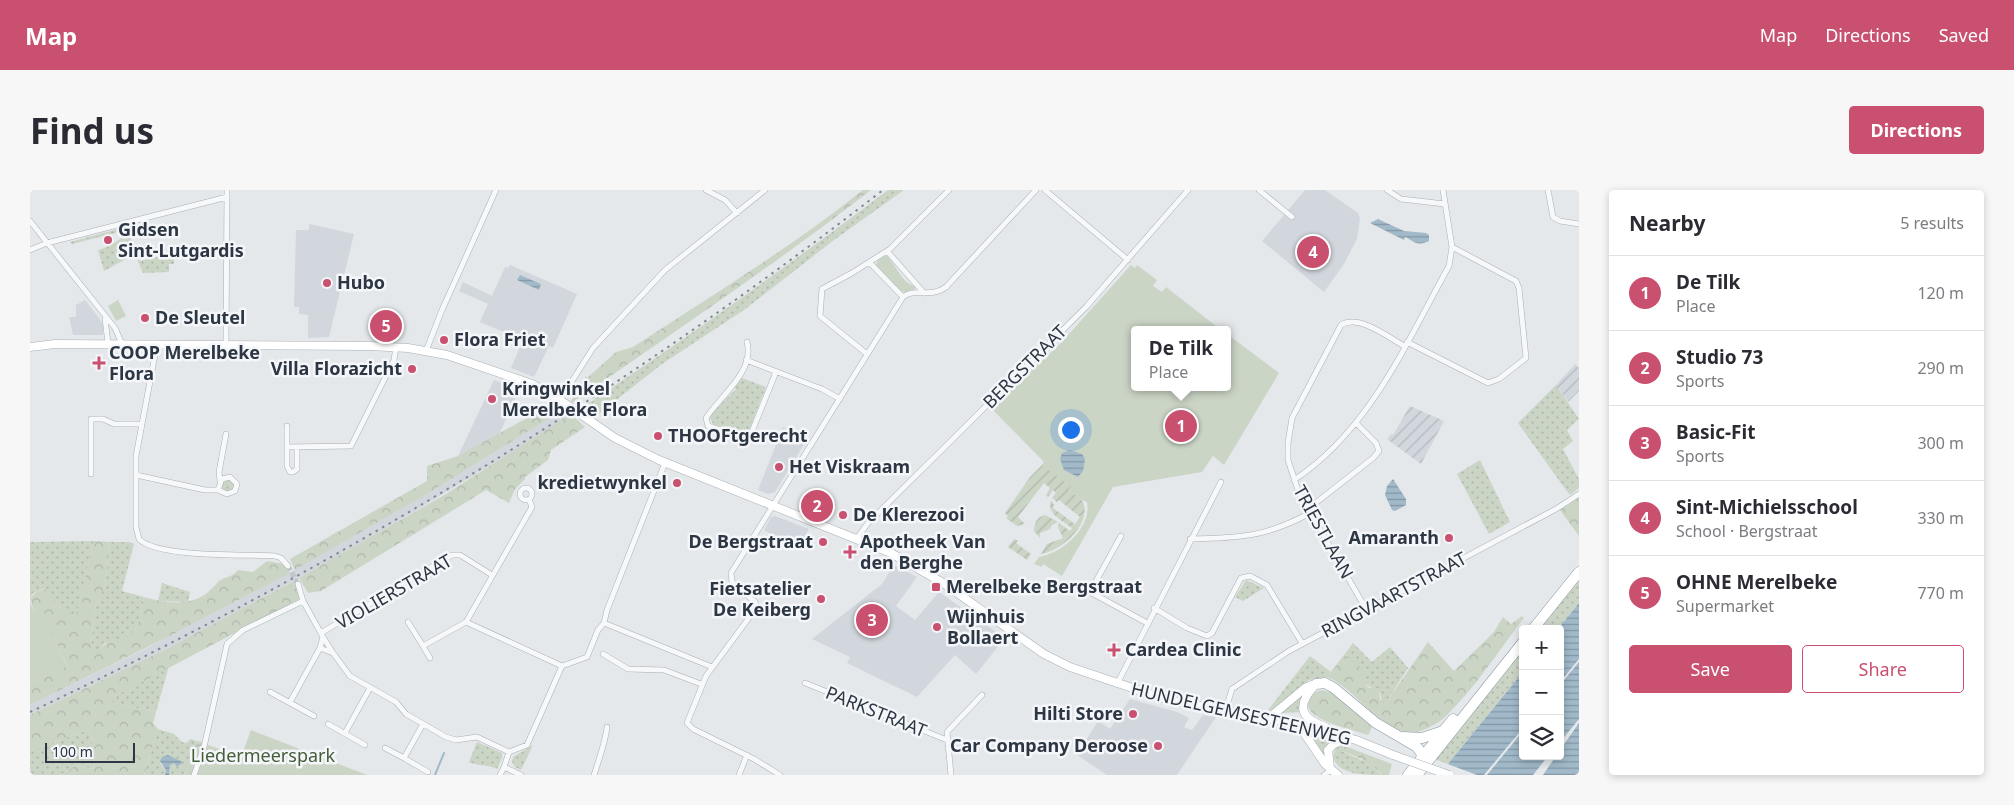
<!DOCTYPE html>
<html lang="en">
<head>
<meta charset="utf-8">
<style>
	:root { --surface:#fff; --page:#f7f7f7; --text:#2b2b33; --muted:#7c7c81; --line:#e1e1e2; --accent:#c9506e }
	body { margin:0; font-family:"Noto Sans",sans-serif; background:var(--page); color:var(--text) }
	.controls { position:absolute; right:15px; bottom:15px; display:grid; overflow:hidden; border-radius:5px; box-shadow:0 2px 8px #0003 }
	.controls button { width:45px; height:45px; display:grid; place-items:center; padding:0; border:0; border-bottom:1px solid var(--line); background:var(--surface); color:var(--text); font:25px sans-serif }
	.scale { position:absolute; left:15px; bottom:12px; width:90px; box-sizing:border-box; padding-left:5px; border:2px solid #2c3743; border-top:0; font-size:14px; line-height:18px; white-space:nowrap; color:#2c3743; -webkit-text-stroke:4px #f4f6f9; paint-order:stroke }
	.you { position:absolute; left:1040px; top:239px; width:18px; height:18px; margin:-12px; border:4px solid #fff; border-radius:50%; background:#1a73e8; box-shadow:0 0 0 8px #1a73e833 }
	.badge { display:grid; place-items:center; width:32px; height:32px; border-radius:50%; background:var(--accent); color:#fff; font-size:16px; font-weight:700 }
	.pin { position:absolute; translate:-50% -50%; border:2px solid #fff; box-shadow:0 1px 5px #0006 }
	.popup { position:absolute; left:1101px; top:136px; width:100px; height:65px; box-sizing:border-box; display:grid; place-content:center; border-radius:5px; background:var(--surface); filter:drop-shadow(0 1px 4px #0005); font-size:16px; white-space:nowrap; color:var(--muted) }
	.popup b { font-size:19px; color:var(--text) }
	.popup::after { content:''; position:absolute; left:50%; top:100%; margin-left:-10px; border:10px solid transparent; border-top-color:var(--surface) }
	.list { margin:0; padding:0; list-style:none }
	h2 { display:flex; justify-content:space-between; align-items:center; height:65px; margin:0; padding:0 20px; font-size:21px }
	h2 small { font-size:16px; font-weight:400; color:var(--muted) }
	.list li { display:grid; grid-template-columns:32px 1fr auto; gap:15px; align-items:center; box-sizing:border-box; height:75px; padding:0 20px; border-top:1px solid var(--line) }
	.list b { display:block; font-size:19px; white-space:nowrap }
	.list p { margin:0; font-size:16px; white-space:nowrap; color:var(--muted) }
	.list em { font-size:16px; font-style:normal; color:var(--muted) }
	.actions { display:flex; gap:10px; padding:15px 20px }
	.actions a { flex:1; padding:11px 0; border:1px solid var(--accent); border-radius:5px; text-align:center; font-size:18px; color:var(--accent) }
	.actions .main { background:var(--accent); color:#fff }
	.icon { flex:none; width:28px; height:28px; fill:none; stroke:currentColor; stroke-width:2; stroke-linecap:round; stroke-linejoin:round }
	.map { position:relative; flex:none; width:1549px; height:585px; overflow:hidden; border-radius:5px }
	header { display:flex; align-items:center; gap:30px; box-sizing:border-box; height:70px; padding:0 25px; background:var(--accent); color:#fff }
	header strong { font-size:24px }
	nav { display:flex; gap:28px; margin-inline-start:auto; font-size:18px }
	.intro { display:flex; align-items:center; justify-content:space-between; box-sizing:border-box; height:120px; padding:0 30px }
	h1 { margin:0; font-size:35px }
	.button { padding:12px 22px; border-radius:5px; background:var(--accent); color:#fff; font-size:18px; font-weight:700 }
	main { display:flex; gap:30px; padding:0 30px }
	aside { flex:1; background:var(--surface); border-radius:5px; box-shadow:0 2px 8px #0003 }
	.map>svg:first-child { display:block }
	.built { fill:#d2d7dd }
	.industrial { fill:url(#industrial-furrows) }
	.grass { fill:url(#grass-dots) }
	.forest { fill:url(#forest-crowns) }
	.park { fill:#cbd5c6 }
	.garden { fill:url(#garden-furrows) }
	.water { fill:url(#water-rules) }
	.pier { fill:#e4e8eb }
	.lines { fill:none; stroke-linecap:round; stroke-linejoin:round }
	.stream { stroke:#a1b9c9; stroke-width:2 }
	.street-tunnel { stroke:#bfc5c9; stroke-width:5; stroke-dasharray:5 2.5; stroke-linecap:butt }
	.street-casing { stroke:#a9afb5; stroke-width:6 }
	.secondary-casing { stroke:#a9afb5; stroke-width:9 }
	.highway-casing { stroke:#8c97a1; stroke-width:11 }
	.street { stroke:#f7f8fa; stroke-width:5 }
	.secondary { stroke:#fff; stroke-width:8 }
	.highway { stroke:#fff; stroke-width:10 }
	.rail { stroke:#7e8994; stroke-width:2; stroke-dasharray:2.5 5; stroke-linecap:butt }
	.secondary-bridge-casing { stroke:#a9afb5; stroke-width:9; stroke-linecap:butt }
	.secondary-bridge { stroke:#fff; stroke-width:8 }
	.poi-dot { fill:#c9506e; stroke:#f4f6f9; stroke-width:2 }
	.labels { text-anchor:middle; stroke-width:5; stroke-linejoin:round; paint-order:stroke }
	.poi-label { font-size:18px; font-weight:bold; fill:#2c3743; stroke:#f4f6f9; text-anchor:start }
	.street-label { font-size:18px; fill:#2c3743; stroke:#f4f6f9 }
	.park-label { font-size:18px; fill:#455e3a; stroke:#f4f6f9 }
</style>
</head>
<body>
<header>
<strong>Map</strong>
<nav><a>Map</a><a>Directions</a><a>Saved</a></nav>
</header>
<div class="intro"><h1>Find us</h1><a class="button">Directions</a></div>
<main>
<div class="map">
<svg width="1549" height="585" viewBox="0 0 1549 585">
	<defs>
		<pattern id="industrial-furrows" width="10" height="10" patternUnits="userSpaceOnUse" patternTransform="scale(1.25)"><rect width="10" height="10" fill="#d2d7dd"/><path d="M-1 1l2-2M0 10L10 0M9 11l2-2" fill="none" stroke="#b4b9bf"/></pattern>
		<pattern id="grass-dots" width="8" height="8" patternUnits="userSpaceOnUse" patternTransform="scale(1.25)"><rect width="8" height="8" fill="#cbd5c6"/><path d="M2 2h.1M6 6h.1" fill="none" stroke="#aeb7ab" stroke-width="1.8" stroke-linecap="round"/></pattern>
		<pattern id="forest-crowns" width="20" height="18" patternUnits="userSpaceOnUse" patternTransform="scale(1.25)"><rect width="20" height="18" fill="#cbd5c6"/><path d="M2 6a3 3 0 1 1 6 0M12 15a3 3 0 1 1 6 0" fill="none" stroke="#aeb7ab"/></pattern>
		<pattern id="garden-furrows" width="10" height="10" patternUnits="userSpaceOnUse" patternTransform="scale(1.25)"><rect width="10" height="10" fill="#cbd5c6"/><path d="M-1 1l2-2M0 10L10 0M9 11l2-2" fill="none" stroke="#aeb7ab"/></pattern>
		<pattern id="water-rules" width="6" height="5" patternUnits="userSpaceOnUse" patternTransform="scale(1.25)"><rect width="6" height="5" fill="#a1b9c9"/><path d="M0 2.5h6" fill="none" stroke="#8397a5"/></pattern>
	</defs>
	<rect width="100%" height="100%" fill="#e4e8eb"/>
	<path class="built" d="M1275,0H1295L1328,23L1330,28L1327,49L1314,74L1294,102L1232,51Z
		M279,34L324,44L299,147L278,148V125L269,124V117H264L266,40H279Z
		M480,75L547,104L523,158L519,156L504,187L481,178L493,150L450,132L458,114L429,101L433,92L462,106L475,77L478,78Z
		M55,110L69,128L73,135V145H43L39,127H46V115Z
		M464,190L489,200L469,245L428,266Z
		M531,221L538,226L519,240L322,359L164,445L0,525V515L117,458L254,386L394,306Z
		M753,237L776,251L745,302L738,304L728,300Z
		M745,326L779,339L766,360L734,340L741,327Z
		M864,375L887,387L866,416L885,430L909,402L975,448L946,484L925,465L887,507L817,473L820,467L782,449L852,394Z
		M1100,509L1147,522L1159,528L1154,537L1162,540L1173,525L1186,527L1147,585H1077L1047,565L1068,531L1080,539Z"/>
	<path class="industrial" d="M1545,174L1549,178V201L1538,212L1526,195Z
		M1380,216L1414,231L1391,274L1357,249L1361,244L1363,245Z"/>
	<path class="grass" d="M858,0H874L804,50L714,120L632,174L566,226H560L550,219C655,149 758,76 858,0Z
		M88,39L89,42L42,54L40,52Z
		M99,45L110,71L144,63V74H139V82L113,83L105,64L74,81L68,60C84,56 88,48 99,45Z
		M712,188L736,197L718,243L711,246L684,236L680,228L681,224L706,199L705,197Z
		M1526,195L1549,229L1537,240L1543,251L1533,259L1549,289L1536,300L1488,233Z
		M1450,270L1480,332L1459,344L1427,284Z
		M192 296a6 6 0 1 1 12 0a6 6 0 1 1-12 0Z
		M64,351L45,430L36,419L24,416L13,399L3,403L0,408V352Z
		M80,352H99L104,354L92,401L114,407C111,423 109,446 90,451C85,452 80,451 74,453L71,459L67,461L61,454L65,419L69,406L75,397Z
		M1549,388V413L1528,439H1509Z
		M1216,390L1234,398L1213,411L1205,407Z
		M132,393L160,402L158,412L128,411Z
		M1323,453L1342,472L1360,457L1378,478L1355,514L1352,513L1350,502L1334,494L1314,465Z
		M1493,459V482L1418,574L1404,569Z
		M1280,466L1301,482L1297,487L1279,490L1243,521L1238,520Z
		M139,476L126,522L75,511Z
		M1272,505L1270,513L1272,522L1248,523Z
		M128,539L144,544L152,552L156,553L161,549L167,551L154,585H139L140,575L144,573L147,577L152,573L151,571L138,565L130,573L136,580L135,585H114Z
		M57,540L60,541L66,569L63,579L47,575L30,585H0V561Z
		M1279,545L1302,552L1295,568Z
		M447,552L472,563V568L467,579C457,574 451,577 439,572Z
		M503,555L491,580L485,577L482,572L483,567Z
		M1312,555V561L1331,570L1338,571L1352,585C1335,585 1305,585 1303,565L1306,558Z"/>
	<path class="forest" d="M833,0H841C744,75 643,143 542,213L541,211L556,186L557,188L586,162L603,157C681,106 760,58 833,0Z
		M524,213L532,218L531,221L394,306L265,380L260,369L397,291V276L428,266Z
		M538,226H543L555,237L521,260L518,270L495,287V289L485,299L479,313L456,300L291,401L278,403L269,388L416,304Z
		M1549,289V298L1540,305L1536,300Z
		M1549,307V346L1530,320Z
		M64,351L80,352L75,397L69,406L65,419L61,454L67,460L71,459L78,450C108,451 109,433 114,407C134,413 161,417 178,402C182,399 185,395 189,391C196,386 201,388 208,380L223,382L237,371L255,374L260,383L138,447L0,515V494L37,475L10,421L4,422L0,408L7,401L18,399L21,401L24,416L36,419L45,429Z
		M264,391L271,408L76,511L126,522L123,533L128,539L114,585H30L47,575L63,579L66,569L60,541L57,540L0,561V525L142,456Z
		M1492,426L1494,428C1469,460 1445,498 1416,526C1408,534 1389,544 1378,543C1372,542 1363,537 1357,533C1335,521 1321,497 1297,487L1314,465L1330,477L1335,484L1334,494L1339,498H1349L1350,509L1355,514L1398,452L1424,481L1464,442L1473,427L1481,434Z
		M1292,500L1304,503L1342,537L1338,545C1324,540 1274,530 1278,512C1280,504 1285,502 1292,500Z
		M167,551L173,552L163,585H154Z
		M1312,555L1362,574L1359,585H1352C1342,572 1328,567 1312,561L1310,558Z"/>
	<path class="park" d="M856,65C866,74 871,93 885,96V101L874,102L868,100L846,77L847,71Z
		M1101,75L1105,78L1107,75L1127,90L1123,96L1132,102L1136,97L1191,140H1105V197H1197V144L1249,183L1194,275L1183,266L1172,282L1083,297L1032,386L1013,374L1012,377L1004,374L1009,367C1033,363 1062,337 1057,312L1052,310L1038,300L1040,296L1012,275L1014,272L961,218L1030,154Z
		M88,110L96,126L86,131L78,116Z
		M0,412L4,422L11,420L37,476L0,494Z
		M221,540L337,585H167L178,555L211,567Z"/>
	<path class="garden" d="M1012,275L1041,296L1038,300C1042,303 1051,308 1053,312C1062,334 1031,361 1011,364L1017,354L1033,348L1028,337L1029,333L1040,341L1042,338C1033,331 1016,324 1021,310L1024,315L1023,318L1045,334L1050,327L1029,310L1027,312L1022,308L1026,303L1023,300L1018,307L1016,305L1020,298L1014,293L988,327L995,334L987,336L976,328L978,326L975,323L1000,287Z
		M1015,325L1028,332L1022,335L1020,339L1010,343V348L1004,341C1004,333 1007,327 1015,325Z
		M984,349L988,351L986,353L1001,364L997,370L978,357Z"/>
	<path class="water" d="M1348,29L1374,41L1396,43L1399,45V51C1386,57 1384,51 1375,47L1374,50L1340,33Z
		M490,85L511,94L509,100L487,90Z
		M1040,260L1052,264L1055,269L1053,281L1048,287L1034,280L1030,269L1032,263Z
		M1363,289L1376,309V315L1365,321L1362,320L1355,305L1357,296Z
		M1549,413V469L1530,492V439H1528Z
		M1549,472V529L1530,552V495Z
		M1493,482V538L1454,585H1409Z
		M1549,533V583L1547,585H1513L1526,566H1530V560Z
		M1493,541V566H1518L1503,585H1457Z
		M138,565L151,571L152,573L147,577L144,573L140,575L139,585H135L136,580L130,571L132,567Z"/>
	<path class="pier" d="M1415,573L1447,585H1406Z"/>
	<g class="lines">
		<path class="stream" d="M405,585L414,563"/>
		<path class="street-tunnel" d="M258,376L268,394"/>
		<g class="street-casing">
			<path id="street" d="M676,0L695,10L707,23
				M1015,0L1098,70
				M1229,0L1262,27
				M1357,0L1371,9L1415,14
				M1518,0L1523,27L1530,31L1549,34
				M0,31L85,138L92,154
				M0,60L17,53L197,7
				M857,61L894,103
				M840,73L873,107
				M75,128L78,154
				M717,152C725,182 690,206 676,228L678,236L715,248L721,244L746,182
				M1377,152L1458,193L1469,189L1496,168L1489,98L1486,91L1422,57
				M127,154L106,266V337L109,349C127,368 217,364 245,366L251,368L258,376
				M196,155L197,0
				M396,161L412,120L466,0
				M837,164L790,126L792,99L822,83L860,59L919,0
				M716,170L792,199L810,209
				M530,210L563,158L635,80L735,0
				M257,236V276L260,282H263L267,279V257
				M257,257L321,256L364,170L366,157
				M61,284V229H73L84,234H111
				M106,285L175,300H188
				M200,287L207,294L205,301L197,304L188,300L192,289Z
				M1264,290C1340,240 1376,153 1419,76L1422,57L1413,0
				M190,291L189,282L196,244
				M490 304a6 6 0 1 1 12 0a6 6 0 1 1-12 0Z
				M1278,319L1343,268L1349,261L1346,253L1326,233
				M1091,346L1060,402L1117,433
				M827,348L838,333L1056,117L1158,0
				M1160,349C1209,348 1236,347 1280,323
				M268,394L273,411L293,447L290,458L303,463L320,486L366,512L376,524L416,547L426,550L447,547L479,562L497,555L532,476
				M1124,418L1157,438L1177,446L1182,443L1211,388L1220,386L1237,395L1272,453
				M1336,419L1269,303L1258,270V253L1262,228L1311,135C1329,124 1358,147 1374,156
				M378,432L393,456L436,432
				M436,432L502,317L499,309
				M436,432L532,476
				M574,433L577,420L635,273
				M291,443L422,365H430L462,385
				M293,447L303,463
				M393,456L400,468
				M573,464L598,479L634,480L671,494
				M532,476L557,467L568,440L574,433L682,477
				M775,493L917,550
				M1087,494L1191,292
				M240,502L284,526
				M260,512L290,458
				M1195,522L1202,499L1259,461L1526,319L1549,304
				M298,534L335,555
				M393,534L374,568L398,582
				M315,543L340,498
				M355,558L374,568
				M479,562L474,577L491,585
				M164,585L174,557L197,454L213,440L273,411
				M470,585L474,577
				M564,585C568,573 576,549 577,537
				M709,585L717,565
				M750,585L724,569L663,539L657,533L676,486L727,417L725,412L702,392L701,383L873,107C884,97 900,109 916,97L1006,0
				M921,585L917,542L952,505
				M1294,585L1301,580"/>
		</g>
		<g class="secondary-casing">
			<path id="secondary" d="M0,157L25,154L340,156L378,158L417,165L502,194L530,210L585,248L629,270L861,363L913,393L1014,464L1040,477L1138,510L1268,534L1326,550L1363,565
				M1286,494C1267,514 1268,528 1296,537
				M1238,529L1275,498L1282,495
				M1268,534L1295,574L1308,585
				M1300,578L1298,560L1304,554L1317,548"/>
		</g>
		<g class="highway-casing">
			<path id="highway" d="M1503,439L1549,382
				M1286,494L1295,493L1304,498L1346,533L1387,557L1392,564L1391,569
				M1373,547L1392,548L1413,541
				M1378,585L1423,529
				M1387,585L1493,452"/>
		</g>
		<use href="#street" class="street"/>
		<use href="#secondary" class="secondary"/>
		<use href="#highway" class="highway"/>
		<path class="rail" d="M0,522C303,380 589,205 853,0"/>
		<g class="secondary-bridge-casing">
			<path id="secondary-bridge" d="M1363,565L1419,585"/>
		</g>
		<use href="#secondary-bridge" class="secondary-bridge"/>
	</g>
	<g class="poi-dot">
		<circle cx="78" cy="50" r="5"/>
		<circle cx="297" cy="93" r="5"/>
		<circle cx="115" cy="128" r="5"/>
		<circle cx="414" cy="150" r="5"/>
		<path d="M66.5 165.5h5v5h5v5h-5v5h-5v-5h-5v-5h5z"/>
		<circle cx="382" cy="179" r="5"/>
		<circle cx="462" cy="209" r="5"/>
		<circle cx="628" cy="246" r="5"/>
		<circle cx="749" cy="277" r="5"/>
		<circle cx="647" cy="293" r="5"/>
		<circle cx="813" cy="325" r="5"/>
		<circle cx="1419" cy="348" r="5"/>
		<circle cx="793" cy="352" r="5"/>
		<path d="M817.5 354.5h5v5h5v5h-5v5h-5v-5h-5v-5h5z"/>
		<rect x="901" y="392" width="10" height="10" rx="2.5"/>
		<circle cx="791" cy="409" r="5"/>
		<circle cx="907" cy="437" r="5"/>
		<path d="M1081.5 452.5h5v5h5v5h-5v5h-5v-5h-5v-5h5z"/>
		<circle cx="1103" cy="524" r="5"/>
		<circle cx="1128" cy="556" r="5"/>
	</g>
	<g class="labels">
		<g class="poi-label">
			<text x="88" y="46">Gidsen<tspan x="88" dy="21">Sint-Lutgardis</tspan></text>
			<text x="307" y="99">Hubo</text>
			<text x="125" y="134">De Sleutel</text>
			<text x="424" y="156">Flora Friet</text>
			<text x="79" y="169">COOP Merelbeke<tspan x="79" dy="21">Flora</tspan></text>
			<text x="372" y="185" text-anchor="end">Villa Florazicht</text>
			<text x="472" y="205">Kringwinkel<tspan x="472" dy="21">Merelbeke Flora</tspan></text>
			<text x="638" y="252">THOOFtgerecht</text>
			<text x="759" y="283">Het Viskraam</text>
			<text x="637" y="299" text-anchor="end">kredietwynkel</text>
			<text x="823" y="331">De Klerezooi</text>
			<text x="1409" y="354" text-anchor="end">Amaranth</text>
			<text x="783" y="358" text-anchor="end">De Bergstraat</text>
			<text x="830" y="358">Apotheek Van<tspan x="830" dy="21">den Berghe</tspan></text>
			<text x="916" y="403">Merelbeke Bergstraat</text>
			<text x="781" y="405" text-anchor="end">Fietsatelier<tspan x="781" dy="21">De Keiberg</tspan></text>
			<text x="917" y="433">Wijnhuis<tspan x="917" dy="21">Bollaert</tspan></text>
			<text x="1095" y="466">Cardea Clinic</text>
			<text x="1093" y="530" text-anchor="end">Hilti Store</text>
			<text x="1118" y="562" text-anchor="end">Car Company Deroose</text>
		</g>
		<g class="street-label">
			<text transform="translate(995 177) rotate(-45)" y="6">BERGSTRAAT</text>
			<text transform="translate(1293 342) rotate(61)" y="6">TRIESTLAAN</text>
			<text transform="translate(364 402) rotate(-30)" y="6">VIOLIERSTRAAT</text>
			<text transform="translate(1364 405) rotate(-28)" y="6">RINGVAARTSTRAAT</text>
			<text transform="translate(846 522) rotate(22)" y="6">PARKSTRAAT</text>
			<text transform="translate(1211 524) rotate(13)" y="6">HUNDELGEMSESTEENWEG</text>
		</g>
		<g class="park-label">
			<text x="233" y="572">Liedermeerspark</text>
		</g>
	</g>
</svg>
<div class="controls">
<button>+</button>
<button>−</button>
<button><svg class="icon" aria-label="layers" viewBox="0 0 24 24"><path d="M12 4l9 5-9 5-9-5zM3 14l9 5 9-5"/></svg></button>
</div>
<div class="scale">100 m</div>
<div class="you"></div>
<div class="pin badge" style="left:1151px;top:236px">1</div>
<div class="popup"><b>De Tilk</b>Place</div>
<div class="pin badge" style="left:787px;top:316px">2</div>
<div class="pin badge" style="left:842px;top:430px">3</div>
<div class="pin badge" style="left:1283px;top:62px">4</div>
<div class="pin badge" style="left:356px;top:136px">5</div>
</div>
<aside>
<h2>Nearby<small>5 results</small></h2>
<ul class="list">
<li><span class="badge">1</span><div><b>De Tilk</b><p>Place</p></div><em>120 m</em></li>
<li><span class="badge">2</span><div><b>Studio 73</b><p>Sports</p></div><em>290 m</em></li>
<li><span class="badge">3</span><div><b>Basic-Fit</b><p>Sports</p></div><em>300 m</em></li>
<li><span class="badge">4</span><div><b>Sint-Michielsschool</b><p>School · Bergstraat</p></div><em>330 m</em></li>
<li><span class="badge">5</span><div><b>OHNE Merelbeke</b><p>Supermarket</p></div><em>770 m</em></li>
</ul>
<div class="actions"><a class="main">Save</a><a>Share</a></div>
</aside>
</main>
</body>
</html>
